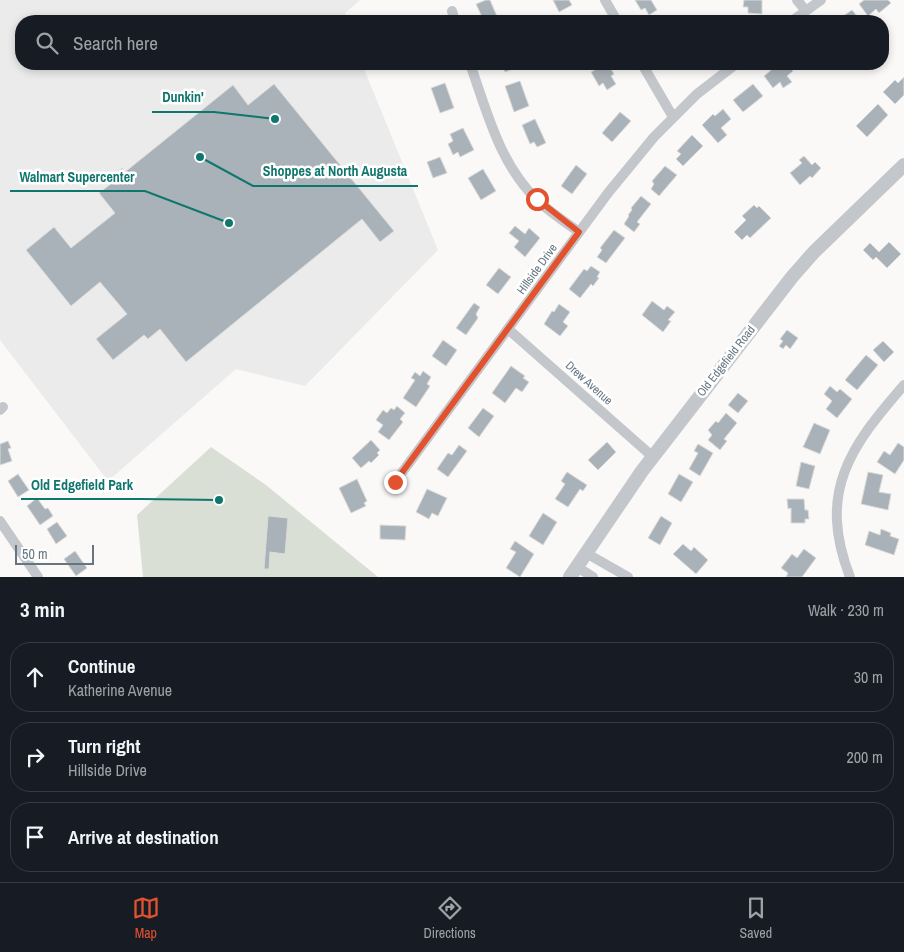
<!DOCTYPE html>
<html lang="en">
<head>
<meta charset="utf-8">
<style>
	:root { --surface:#171b24; --page:#242831; --text:#f1f3f6; --muted:#9ea1a6; --line:#363941; --accent:#e3522e }
	body { margin:0; font-family:"Archivo Narrow",sans-serif; background:var(--page); color:var(--text) }
	.scale { position:absolute; left:15px; bottom:12px; width:79px; box-sizing:border-box; padding-left:5px; border:2px solid #657682; border-top:0; font-size:14px; line-height:18px; white-space:nowrap; color:#657682; -webkit-text-stroke:4px #fff; paint-order:stroke }
	.stop { position:absolute; width:15px; height:15px; margin:-11px; border:4px solid #e3522e; border-radius:50%; background:#fff }
	.stop.end { background:#e3522e; border-color:#fff; box-shadow:0 1px 5px #0008 }
	.list { margin:0; padding:0; list-style:none }
	h2 { display:flex; justify-content:space-between; align-items:center; height:65px; margin:0; padding:0 20px; font-size:21px }
	h2 small { font-size:16px; font-weight:400; color:var(--muted) }
	.list li { display:grid; grid-template-columns:32px 1fr auto; gap:15px; align-items:center; box-sizing:border-box; height:70px; margin:0 10px 10px; padding:0 10px; border:1px solid var(--line); border-radius:20px }
	.list b { display:block; font-size:19px; white-space:nowrap }
	.list p { margin:0; font-size:16px; white-space:nowrap; color:var(--muted) }
	.list em { font-size:16px; font-style:normal; color:var(--muted) }
	.icon { flex:none; width:28px; height:28px; fill:none; stroke:currentColor; stroke-width:2; stroke-linecap:round; stroke-linejoin:round }
	.map { position:relative; flex:none; width:904px; height:577px; overflow:hidden }
	.search { position:absolute; background:var(--surface); box-shadow:0 2px 8px #0003; left:15px; right:15px; top:15px; height:55px; display:flex; align-items:center; gap:12px; box-sizing:border-box; padding:0 18px; border-radius:20px; color:var(--muted); font-size:19px }
	.sheet { height:305px; background:var(--surface) }
	nav { display:flex; justify-content:space-around; align-items:center; box-sizing:border-box; height:70px; border-top:1px solid var(--line); background:var(--surface); font-size:14px; color:var(--muted) }
	nav a { display:grid; justify-items:center; gap:2px }
	nav .on { color:var(--accent) }
	.map>svg:first-child { display:block }
	.built { fill:#eaebea }
	.green { fill:#dadfd6 }
	.building { fill:#a9b2b8; stroke:#dbdbd9 }
	.lines { fill:none; stroke-linecap:round; stroke-linejoin:round }
	.minor { stroke:#c3c7cb; stroke-width:10 }
	.tertiary { stroke:#c3c7cb; stroke-width:14 }
	.route { stroke:#e3522e; stroke-width:6 }
	.labels { text-anchor:middle; stroke-width:5; stroke-linejoin:round; paint-order:stroke }
	.street-label { font-size:12px; fill:#657682; stroke:#fff }
	.leader { fill:none; stroke:#0f766e; stroke-width:2 }
	.callout-dot { fill:#0f766e; stroke:#fff; stroke-width:2 }
	.callout-label { font-size:14px; text-anchor:middle; font-weight:bold; fill:#0f766e; stroke:#fff; stroke-width:5; stroke-linejoin:round; paint-order:stroke }
</style>
</head>
<body>
<div class="map">
<svg width="904" height="577" viewBox="0 0 904 577">
	<rect width="100%" height="100%" fill="#faf9f7"/>
	<path class="built" d="M0,0H360L345,13L348,21H21V64H362L438,250L305,386L236,369L108,481L0,340Z"/>
	<path class="green" d="M211,447L266,485L378,577H143L137,515Z"/>
	<path class="building" d="M486,0H490L499,21H484L476,4Z
		M553,0H569L572,5L559,12Z
		M635,0H651L657,10L649,15L645,8L641,10Z
		M744,0H762V14L748,13V7H743Z
		M864,0H888L891,3L879,13L876,9L868,16L859,4Z
		M852,10L861,21H836Z
		M499,64H513L515,68L505,72L503,65L500,66Z
		M592,64H608L614,74L611,76L616,84L607,90L603,83L599,86L591,72L595,70Z
		M667,64H693L692,69Z
		M782,64H788L793,71L787,76L792,82L783,88L780,82L773,88L764,76L776,66L777,67Z
		M904,77V95L895,104L883,92L895,80L898,83Z
		M520,81L529,106L514,112L505,86Z
		M445,83L454,108L440,113L431,88Z
		M274,84L394,231L380,242L362,219L186,362L160,329L148,339L144,335L113,360L96,339L127,314L100,282L71,306L26,250L54,227L71,248L115,213L99,193L112,183L108,179L122,168L125,172L233,85L248,105Z
		M753,84L763,96L743,112L733,100Z
		M878,104L888,115L867,137L856,126Z
		M723,109L731,119L721,128L727,135L718,143L702,125L713,114L715,116Z
		M620,112L631,121L612,142L602,133Z
		M535,119L546,143L537,147L534,142L530,144L522,125Z
		M463,128L474,150L460,157L458,152L453,155L448,144L453,141L450,134Z
		M692,135L703,146L683,166L676,159L681,154L677,151Z
		M804,156L812,165L815,162L821,168L812,178L810,176L800,185L790,173L802,163L799,160Z
		M440,157L447,173L433,178L427,162Z
		M576,165L587,174L572,194L561,186Z
		M665,166L677,175L659,196L651,189L654,184L652,181Z
		M483,169L496,191L481,200L468,178Z
		M641,196L651,204L637,222L640,224L634,232L624,224L629,216L628,215L632,210L631,208Z
		M754,205L757,208L759,206L771,218L750,238L747,235L742,240L734,232L746,220L742,216Z
		M515,226L525,234L529,228L540,238L525,257L514,247L519,241L509,233Z
		M614,230L625,238L606,263L597,257L602,250L600,248Z
		M889,242L901,254L887,268L876,257L873,260L863,250L870,243L879,252Z
		M591,266L600,272L597,277L599,278L593,286L591,284L580,298L569,289L584,269L587,271Z
		M499,268L511,277L498,294L486,285Z
		M652,301L664,310L667,306L675,312L668,320L671,321L663,332L642,315Z
		M474,303L480,307L476,314L478,318L466,335L456,328Z
		M559,304L570,312L563,322L568,326L560,336L544,324L552,311L554,312Z
		M787,330L798,338L790,349L786,345L783,349L779,346L783,341L780,339Z
		M443,340L457,350L446,366L432,356Z
		M883,341L894,352L884,362L873,350Z
		M866,355L878,365L857,390L845,380Z
		M511,366L525,376L523,378L529,382L522,392L516,388L505,403L492,393Z
		M423,371L431,377L427,384L430,386L416,407L403,398L415,380L411,378L415,372L420,376Z
		M830,386L837,392L840,389L852,399L837,418L826,409L832,401L824,394Z
		M738,393L748,401L738,413L728,405Z
		M397,406L405,413L400,419L403,422L389,440L378,432L383,425L376,420L383,410L387,413L391,408L394,410Z
		M483,408L494,416L479,437L468,428Z
		M726,413L737,423L724,439L727,441L720,450L708,440L712,435L708,430L716,421L718,423Z
		M814,423L830,430L820,454L803,447Z
		M371,440L380,450L377,453L379,455L371,463L369,461L361,468L352,458Z
		M8,441L11,448L8,449L12,461L0,465V444Z
		M607,442L616,452L598,470L588,460Z
		M898,443L904,447V460L895,474L877,462L884,451L890,455Z
		M698,444L713,453L700,476L689,469L698,453L694,451Z
		M459,445L467,451L448,477L437,469L448,453L452,455Z
		M801,462L815,466L809,489L796,486Z
		M567,472L587,485L583,491L580,489L568,507L555,499L565,484L561,481Z
		M868,472L883,475L879,492L891,494L888,510L861,504Z
		M18,474L29,490L18,497L8,481Z
		M679,474L693,482L681,502L668,494Z
		M357,479L367,501L364,503L366,506L351,513L339,488Z
		M427,489L447,498L438,516L432,513L429,519L416,512Z
		M37,498L45,509L48,508L53,516L40,525L27,506Z
		M787,499H804L805,510H808L809,519H805V523H791V508L788,509Z
		M543,513L557,522L543,545L529,536Z
		M268,516L288,518L285,554L270,552L269,569H264Z
		M661,516L672,523L660,545L648,538Z
		M57,522L67,536L56,544L47,529Z
		M380,525L406,526L405,540L380,539Z
		M881,529L891,533L890,536L899,539L894,555L865,545L869,531L880,535Z
		M515,541L534,554L520,577L506,568L516,552L510,549Z
		M683,544L691,551L694,547L708,560L696,574L673,554Z
		M804,549L816,558L802,577H786L788,573L781,568L792,554L797,558Z
		M75,551L87,568L76,576L64,559Z"/>
	<g class="lines">
		<path class="minor" d="M605,0L617,21
			M797,0L806,11
			M452,11L455,21
			M792,21L821,0
			M470,64C487,111 499,163 537,200C550,212 565,222 579,232
			M642,64L673,117
			M508,329L653,457
			M0,410L3,407
			M395,482L608,193L654,137L697,94L736,64
			M0,521L38,577
			M586,553L628,577
			M577,567L593,577
			M850,577C817,492 850,447 904,385"/>
		<path class="tertiary" d="M570,577L642,471L792,277L814,252L904,165"/>
	</g>
	<g class="lines">
		<path class="route" d="M395,482L579,232L537,199"/>
	</g>
	<g class="labels">
		<g class="street-label">
			<text transform="translate(537 269) rotate(-54)" y="4">Hillside Drive</text>
			<text transform="translate(726 361) rotate(-52)" y="4">Old Edgefield Road</text>
			<text transform="translate(589 383) rotate(42)" y="4">Drew Avenue</text>
		</g>
	</g>
	<path class="leader" d="M275 119L214 112H152M200 157L253 186H418M229 223L145 191H10M219 500L143 499H21"/>
	<g class="callout-dot">
		<circle cx="275" cy="119" r="5"/>
		<circle cx="200" cy="157" r="5"/>
		<circle cx="229" cy="223" r="5"/>
		<circle cx="219" cy="500" r="5"/>
	</g>
	<g class="callout-label">
		<text x="183" y="102">Dunkin'</text>
		<text x="335" y="176">Shoppes at North Augusta</text>
		<text x="77" y="182">Walmart Supercenter</text>
		<text x="82" y="490">Old Edgefield Park</text>
	</g>
</svg>
<div class="scale">50 m</div>
<div class="stop" style="left:537px;top:199px"></div>
<div class="stop end" style="left:395px;top:482px"></div>
<div class="search"><svg class="icon" aria-label="search" viewBox="0 0 24 24"><circle cx="10" cy="10" r="6"/><path d="M15 15l6 6"/></svg>Search here</div>
</div>
<section class="sheet">
<h2>3 min<small>Walk · 230 m</small></h2>
<ul class="list">
<li><svg class="icon" aria-label="ahead" viewBox="0 0 24 24"><path d="M12 20V5M6 11l6-6 6 6"/></svg><div><b>Continue</b><p>Katherine Avenue</p></div><em>30 m</em></li>
<li><svg class="icon" aria-label="right" viewBox="0 0 24 24"><path d="M7 20v-9h11M14 6l5 5-5 5"/></svg><div><b>Turn right</b><p>Hillside Drive</p></div><em>200 m</em></li>
<li><svg class="icon" aria-label="arrive" viewBox="0 0 24 24"><path d="M6 21V4h12l-3 4 3 4H6"/></svg><div><b>Arrive at destination</b></div></li>
</ul>
</section>
<nav>
<a class="on"><svg class="icon" aria-label="map" viewBox="0 0 24 24"><path d="M3 6l6-2 6 2 6-2v14l-6 2-6-2-6 2zM9 4v14M15 6v14"/></svg>Map</a>
<a><svg class="icon" aria-label="directions" viewBox="0 0 24 24"><path d="M12 3l9 9-9 9-9-9zM9 14v-3h6M13 9l2 2-2 2"/></svg>Directions</a>
<a><svg class="icon" aria-label="saved" viewBox="0 0 24 24"><path d="M7 4h10v16l-5-4-5 4z"/></svg>Saved</a>
</nav>
</body>
</html>
